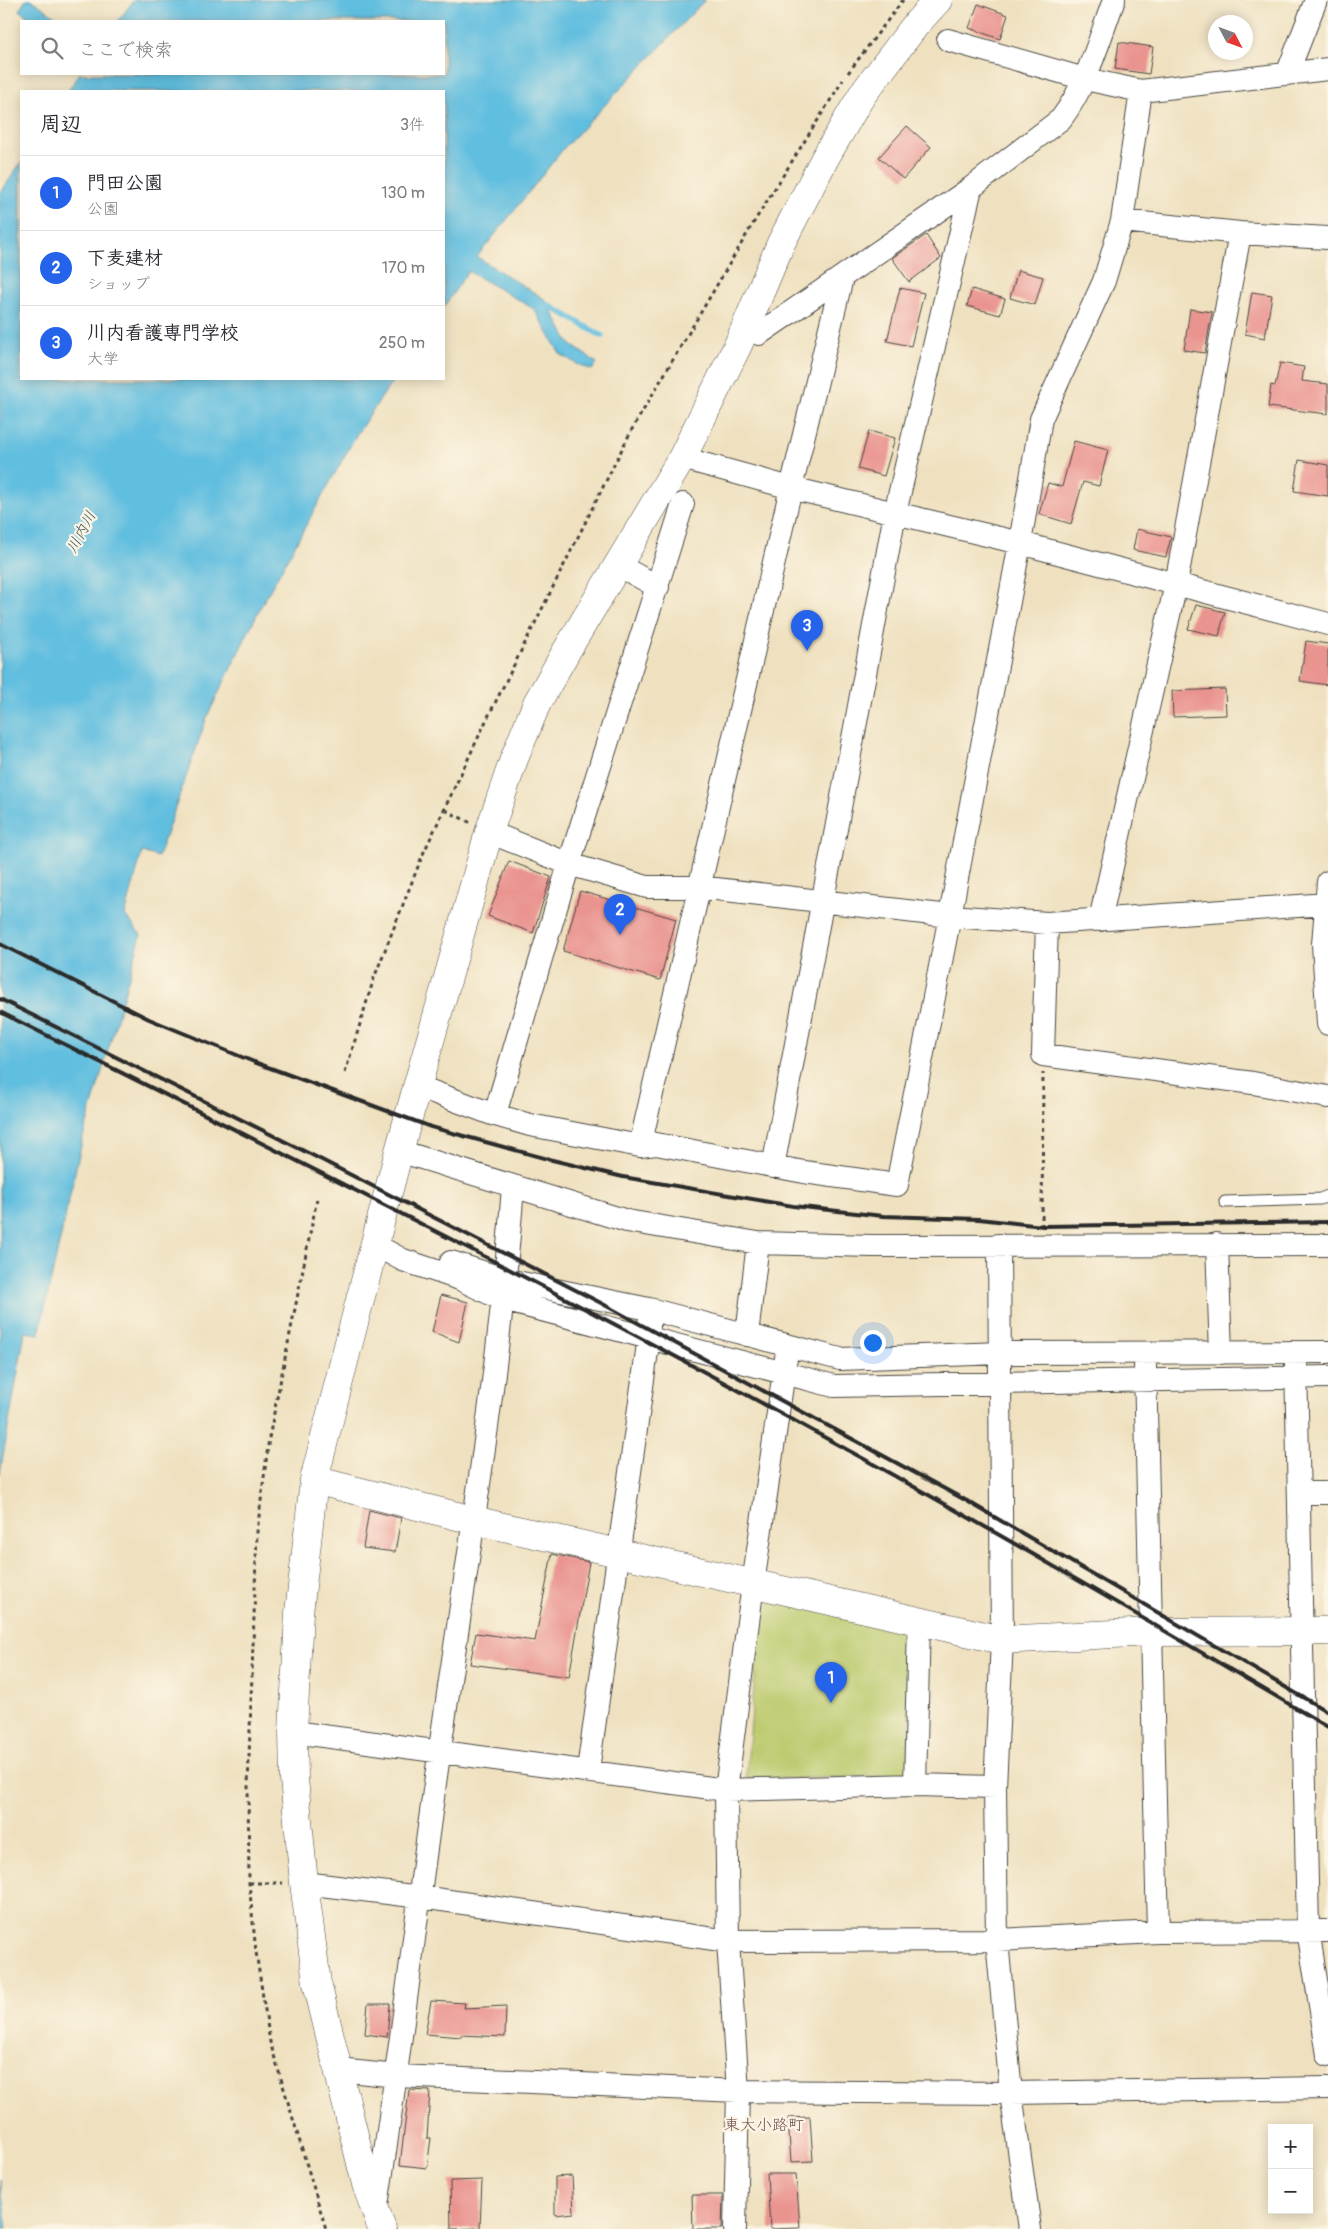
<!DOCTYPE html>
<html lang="ja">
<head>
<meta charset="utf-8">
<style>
	:root { --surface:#fff; --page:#f2f2f3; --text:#2b2b33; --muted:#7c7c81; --line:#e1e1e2; --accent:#2563eb }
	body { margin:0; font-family:Pangolin,"Klee One",sans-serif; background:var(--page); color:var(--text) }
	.controls { position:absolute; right:15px; bottom:15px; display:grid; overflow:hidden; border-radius:0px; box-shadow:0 2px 12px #0003 }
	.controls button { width:45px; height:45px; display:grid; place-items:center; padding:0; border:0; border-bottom:1px solid var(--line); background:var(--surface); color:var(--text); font:25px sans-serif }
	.compass { position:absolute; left:1208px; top:15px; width:45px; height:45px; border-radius:50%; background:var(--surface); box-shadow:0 2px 12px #0003; rotate:131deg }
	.you { position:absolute; left:872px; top:1342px; width:18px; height:18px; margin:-12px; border:4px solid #fff; border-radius:50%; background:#1a73e8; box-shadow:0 0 0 8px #1a73e833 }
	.badge { display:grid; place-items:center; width:32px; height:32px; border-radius:50%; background:var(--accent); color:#fff; font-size:16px; font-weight:700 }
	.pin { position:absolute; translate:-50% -41px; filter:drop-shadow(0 1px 2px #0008) }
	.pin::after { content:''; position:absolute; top:26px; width:18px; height:15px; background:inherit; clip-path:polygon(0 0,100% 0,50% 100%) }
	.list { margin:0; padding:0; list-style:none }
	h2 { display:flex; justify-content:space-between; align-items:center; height:65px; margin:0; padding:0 20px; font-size:21px }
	h2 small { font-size:16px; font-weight:400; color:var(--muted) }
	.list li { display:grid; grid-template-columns:32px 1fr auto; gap:15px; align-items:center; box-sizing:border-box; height:75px; padding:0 20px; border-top:1px solid var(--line) }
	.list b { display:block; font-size:19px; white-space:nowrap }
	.list p { margin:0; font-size:16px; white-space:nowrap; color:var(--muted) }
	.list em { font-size:16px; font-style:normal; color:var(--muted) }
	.icon { flex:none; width:28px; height:28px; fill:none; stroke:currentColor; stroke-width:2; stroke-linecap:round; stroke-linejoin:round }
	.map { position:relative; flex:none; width:1328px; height:2229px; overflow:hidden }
	.search { position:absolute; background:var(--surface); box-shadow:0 2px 12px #0003; left:20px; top:20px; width:425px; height:55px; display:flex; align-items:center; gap:12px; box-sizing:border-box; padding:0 18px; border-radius:0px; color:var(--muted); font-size:19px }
	.panel { position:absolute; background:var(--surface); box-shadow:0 2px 12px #0003; left:20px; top:90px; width:425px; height:290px; border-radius:0px }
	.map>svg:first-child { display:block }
	.green { fill:#bbc96c; stroke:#737a4c }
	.water { fill:#61bedf; stroke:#467485 }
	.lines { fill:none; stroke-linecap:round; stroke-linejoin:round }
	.stream { stroke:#61bedf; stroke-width:5.5 }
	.building { fill:#ea9490 }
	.lane-casing { stroke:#484641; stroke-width:13 }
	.street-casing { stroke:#484641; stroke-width:24 }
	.secondary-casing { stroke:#484641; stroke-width:29 }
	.path { stroke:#484641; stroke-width:3; stroke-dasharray:4 4; stroke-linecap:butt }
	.lane { stroke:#fff; stroke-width:11 }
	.street { stroke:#fff; stroke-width:22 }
	.secondary { stroke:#fff; stroke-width:28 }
	.rail { stroke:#2b2b2b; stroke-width:4 }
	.labels { text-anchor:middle; stroke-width:4.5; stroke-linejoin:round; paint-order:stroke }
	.water-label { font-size:15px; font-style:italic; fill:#3b5761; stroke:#fcf5e5 }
	.quarter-label { font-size:16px; fill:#6e504e; stroke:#fcf5e5 }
</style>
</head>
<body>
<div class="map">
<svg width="1328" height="2229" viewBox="0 0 1328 2229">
	<rect width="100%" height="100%" fill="#fcf5e5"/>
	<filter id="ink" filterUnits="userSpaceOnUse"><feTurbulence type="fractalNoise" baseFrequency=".02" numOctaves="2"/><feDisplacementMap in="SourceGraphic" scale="10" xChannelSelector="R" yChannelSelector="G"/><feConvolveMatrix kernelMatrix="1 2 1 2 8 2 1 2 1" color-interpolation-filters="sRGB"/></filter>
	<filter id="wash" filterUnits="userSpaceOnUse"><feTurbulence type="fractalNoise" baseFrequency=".0096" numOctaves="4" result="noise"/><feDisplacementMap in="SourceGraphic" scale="20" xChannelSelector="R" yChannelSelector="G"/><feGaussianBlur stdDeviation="1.12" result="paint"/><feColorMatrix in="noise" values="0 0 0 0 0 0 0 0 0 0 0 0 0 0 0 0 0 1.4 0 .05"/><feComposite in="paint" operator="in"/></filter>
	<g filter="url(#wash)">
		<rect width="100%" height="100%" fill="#efe1c0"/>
		<path class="green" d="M762,1596L911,1630L909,1776L746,1779Z"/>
		<path class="water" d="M26,0H32L62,21H34L19,10Z
			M134,0H705L564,148L477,257L546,300L570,344L597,363L592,370L577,364L560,354L534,309L468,271L444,307V91H68L79,74H444V21H118Z
			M21,162V379H394L358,432L260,608L207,717L158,857L142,852L125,915L141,935L82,1141L39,1334L25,1332L0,1473V194Z
			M0,2180L7,2229H0Z"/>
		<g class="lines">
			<path class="stream" d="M543,302L602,336"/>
		</g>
		<g id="blocks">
			<path class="building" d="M978,4L1008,15L1000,39L969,28Z
				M1119,42L1153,47L1149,74L1115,69Z
				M907,126L931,147L903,179L879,157Z
				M926,235L941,258L909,282L892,258Z
				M1018,270L1043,277L1035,305L1010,298Z
				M900,288L924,293L911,346L887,341Z
				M972,289L1005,299L1000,315L967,306Z
				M1252,292L1272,295L1265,338L1245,334Z
				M1190,309L1212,312L1205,353L1184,350Z
				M1280,363L1304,367L1302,381L1328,384V414L1268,407L1271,385L1275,386Z
				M869,431L895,438L884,476L858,469Z
				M1074,441L1108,450L1099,486L1083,482L1071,524L1039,514L1048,483L1062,487Z
				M1299,460L1328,465V496L1294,491Z
				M1137,529L1171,537L1166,557L1133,550Z
				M1196,605L1225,612L1219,636L1188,629Z
				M1306,641L1328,644V685L1300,681Z
				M1225,689L1226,715L1173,717L1172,691Z
				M509,861L551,877L533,933L488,916Z
				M580,891L676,919L660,980L563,951Z
				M441,1295L468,1302L459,1342L432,1332Z
				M369,1510L401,1518L395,1552L363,1548Z
				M552,1554L589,1562L569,1677L470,1664L476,1633L535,1641Z
				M431,2001L465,2003L464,2008L506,2006L505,2037L461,2035V2037L425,2034Z
				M368,2004H390L387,2037L365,2034Z
				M409,2090L430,2091L427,2138H431L427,2168L400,2165Z
				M810,2117L813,2161L791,2162L788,2118Z
				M767,2174H796L800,2228L770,2229Z
				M572,2176L574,2213L555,2215V2177Z
				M482,2180L480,2228L451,2229L450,2181Z
				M692,2195H723L722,2229H693Z"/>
		</g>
	</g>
	<g filter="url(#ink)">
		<use href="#blocks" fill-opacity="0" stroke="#484641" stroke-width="1"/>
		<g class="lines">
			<g class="lane-casing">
				<path id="lane" d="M1225,1202L1320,1199L1328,1196"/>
			</g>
			<g class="street-casing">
				<path id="street" d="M948,40L1085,79L1141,91L1328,69
					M1287,74L1316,0
					M1122,221L1240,233L1328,238
					M759,334L971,188L1061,119C1087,85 1099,40 1114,0
					M682,458L791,488L1020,543L1328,624
					M618,565L658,587
					M489,832L569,864L647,887H699L950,916L1047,923L1328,904
					M1328,882L1323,944L1328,1024
					M1100,920L1176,584L1240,233
					M1047,923L1043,1055L1253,1083L1328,1097
					M417,1086L492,1114L530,1125L640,1146L656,1144L804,1172L897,1185L950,916L1020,543L1041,419L1104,281L1122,221L1141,91
					M495,1114L569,864L683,504
					M640,1146L791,488L842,278
					M399,1151L627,1221L758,1243L872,1246L1328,1245
					M773,1167L895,513L971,188
					M1217,1244L1221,1353
					M375,1245L403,1260L460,1279L503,1300L834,1386L1328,1377
					M999,1245L1002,1640L995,1787L997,1940L1011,2093L1030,2229
					M451,1262L507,1280L649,1309L840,1359L1001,1353L1328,1352
					M747,1335L758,1243
					M1296,1363L1308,1930L1328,2055
					M1145,1366L1158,1932
					M1300,1493H1328
					M293,1732L726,1790L915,1785L995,1787
					M588,1770L649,1337V1323
					M915,1785L919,1622
					M304,1883L421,1897L728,1941L997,1940L1158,1932L1328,1931
					M339,2070L397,2076L738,2091L1011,2093L1328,2088
					M376,2212C401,2051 419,1889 443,1728C469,1548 500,1366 513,1186
					M735,2229L738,2091L728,1941L726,1790L753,1584L786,1358"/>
			</g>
			<g class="secondary-casing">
				<path id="secondary" d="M314,1480L473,1520L1002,1640L1151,1632L1328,1631
					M382,2229L366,2184L317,1983L304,1883L294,1779L293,1732L299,1613L314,1480L348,1346L399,1151L489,832L514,759L537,703L567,650L682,458L738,345L781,243L825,158L862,95L917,23L938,0"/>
			</g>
			<path class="path" d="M848,73L903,0
				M445,810L471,823
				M345,1073L374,978L423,854L486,721L631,431L757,217L843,80
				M317,1199L269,1438L257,1532L248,1786L249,1883L256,1952L270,2042L326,2229
				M1042,1227L1043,1073
				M249,1883H283"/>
			<use href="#lane" class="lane"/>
			<use href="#street" class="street"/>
			<use href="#secondary" class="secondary"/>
			<path class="rail" d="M0,944L149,1019L254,1062L431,1127L544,1158L623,1177L793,1206L883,1216L979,1219L1043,1226L1328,1222
				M0,999L312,1155L601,1303L967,1501L1328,1712
				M0,1012C276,1150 552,1287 822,1436C993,1529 1160,1628 1328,1727"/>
		</g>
	</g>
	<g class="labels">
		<g class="water-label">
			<text transform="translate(81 532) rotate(-62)" y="5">川内川</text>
		</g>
		<g class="quarter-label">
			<text x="764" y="2130">東大小路町</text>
		</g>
	</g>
</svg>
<div class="controls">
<button>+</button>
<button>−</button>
</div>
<svg class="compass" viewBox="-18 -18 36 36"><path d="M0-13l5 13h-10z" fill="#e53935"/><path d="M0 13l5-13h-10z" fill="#7c7c81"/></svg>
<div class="you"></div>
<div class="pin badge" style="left:831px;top:1703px">1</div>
<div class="pin badge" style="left:620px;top:935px">2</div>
<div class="pin badge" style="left:807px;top:651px">3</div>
<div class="search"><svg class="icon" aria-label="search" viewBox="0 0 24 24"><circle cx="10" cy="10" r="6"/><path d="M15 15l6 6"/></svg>ここで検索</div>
<section class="panel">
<h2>周辺<small>3件</small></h2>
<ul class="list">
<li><span class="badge">1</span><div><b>門田公園</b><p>公園</p></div><em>130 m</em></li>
<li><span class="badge">2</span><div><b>下麦建材</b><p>ショップ</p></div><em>170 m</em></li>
<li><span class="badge">3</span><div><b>川内看護専門学校</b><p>大学</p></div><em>250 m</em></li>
</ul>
</section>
</div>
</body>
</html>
